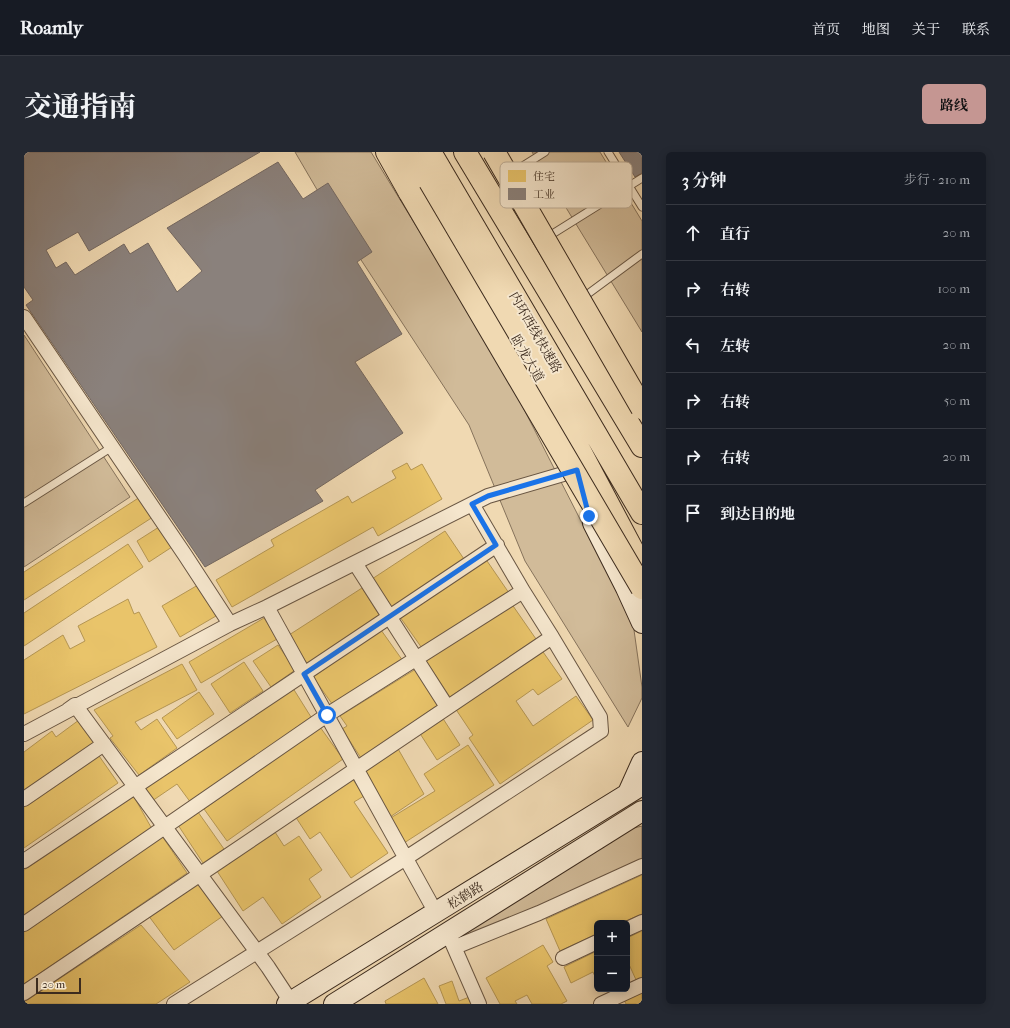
<!DOCTYPE html>
<html lang="zh">
<head>
<meta charset="utf-8">
<style>
	:root { --surface:#171b24; --page:#242831; --text:#f1f3f6; --muted:#9ea1a6; --line:#363941; --accent:#c59692 }
	body { margin:0; font-family:"IM FELL French Canon","Noto Serif SC",serif; background:var(--page); color:var(--text) }
	.controls { position:absolute; right:12px; bottom:12px; display:grid; overflow:hidden; border-radius:6px; box-shadow:0 2px 10px #0003 }
	.controls button { width:36px; height:36px; display:grid; place-items:center; padding:0; border:0; border-bottom:1px solid var(--line); background:var(--surface); color:var(--text); font:20px sans-serif }
	.scale { position:absolute; left:12px; bottom:10px; width:45px; box-sizing:border-box; padding-left:4px; border:2px solid #3c2b1e; border-top:0; font-size:11px; line-height:14px; white-space:nowrap; color:#3c2b1e; -webkit-text-stroke:3px #f5e6cd; paint-order:stroke }
	.stop { position:absolute; width:12px; height:12px; margin:-9px; border:3px solid #1a73e8; border-radius:50%; background:#fff }
	.stop.end { background:#1a73e8; border-color:#fff; box-shadow:0 1px 4px #0008 }
	.list { margin:0; padding:0; list-style:none }
	h2 { display:flex; justify-content:space-between; align-items:center; height:52px; margin:0; padding:0 16px; font-size:17px }
	h2 small { font-size:13px; font-weight:400; color:var(--muted) }
	.list li { display:grid; grid-template-columns:26px 1fr auto; gap:12px; align-items:center; box-sizing:border-box; height:56px; padding:0 16px; border-top:1px solid var(--line) }
	.list b { display:block; font-size:15px; white-space:nowrap }
	.list em { font-size:13px; font-style:normal; color:var(--muted) }
	.icon { flex:none; width:22px; height:22px; fill:none; stroke:currentColor; stroke-width:2; stroke-linecap:round; stroke-linejoin:round }
	.map { position:relative; flex:none; width:618px; height:852px; overflow:hidden; border-radius:6px }
	header { display:flex; align-items:center; gap:24px; box-sizing:border-box; height:56px; padding:0 20px; background:var(--surface); border-bottom:1px solid var(--line) }
	header strong { font-size:19px }
	nav { display:flex; gap:22px; margin-inline-start:auto; font-size:14px }
	.intro { display:flex; align-items:center; justify-content:space-between; box-sizing:border-box; height:96px; padding:0 24px }
	h1 { margin:0; font-size:28px }
	.button { padding:10px 18px; border-radius:6px; background:var(--accent); color:#111; font-size:14px; font-weight:700 }
	main { display:flex; gap:24px; padding:0 24px }
	aside { flex:1; background:var(--surface); border-radius:6px; box-shadow:0 2px 10px #0003 }
	.map>svg:first-child { display:block }
	.green { fill:#d1bb99; stroke:#86735c }
	.homes { fill:#e9c46a; stroke:#b59653 }
	.industry { fill:#8a817c; stroke:#736760 }
	.lines { fill:none; stroke-linecap:round; stroke-linejoin:round }
	.lane-casing { stroke:#695643; stroke-width:9 }
	.street-casing { stroke:#695643; stroke-width:16 }
	.secondary-casing { stroke:#3c2b1e; stroke-width:22 }
	.highway-casing { stroke:#3c2b1e; stroke-width:24 }
	.lane { stroke:#f5e6cd; stroke-width:7 }
	.street { stroke:#f5e6cd; stroke-width:14 }
	.secondary { stroke:#f5e6cd; stroke-width:20 }
	.highway { stroke:#f0d9b2; stroke-width:22 }
	.highway-bridge-casing { stroke:#3c2b1e; stroke-width:24; stroke-linecap:butt }
	.highway-bridge { stroke:#f0d9b2; stroke-width:22 }
	.route { stroke:#1a73e8; stroke-width:5 }
	.labels { text-anchor:middle; stroke-width:4; stroke-linejoin:round; paint-order:stroke }
	.street-label { font-size:13px; fill:#3c2b1e; stroke:#f5e6cd }
	.key { fill:#f5e6cd; stroke:#beae98; stroke-width:1 }
	.key-label { font-size:11px; fill:#3c2b1e }
</style>
</head>
<body>
<header>
<strong>Roamly</strong>
<nav><a>首页</a><a>地图</a><a>关于</a><a>联系</a></nav>
</header>
<div class="intro"><h1>交通指南</h1><a class="button">路线</a></div>
<main>
<div class="map">
<svg width="618" height="852" viewBox="0 0 618 852">
	<rect width="100%" height="100%" fill="#f0d9b2"/>
	<filter id="stains"><feTurbulence type="fractalNoise" baseFrequency=".005" numOctaves="4"/><feColorMatrix values="0 0 0 0 .2 0 0 0 0 .09 0 0 0 0 .02 0 0 0 .5 -.17"/></filter>
	<radialGradient id="worn" r=".72"><stop offset=".6" stop-color="#630" stop-opacity="0"/><stop offset="1" stop-color="#630" stop-opacity=".3"/></radialGradient>
	<path class="green" d="M271,0H347L481,220L609,471L618,535V546L604,575L501,409L445,273L309,65Z
		M508,0H576L618,69V180Z
		M0,183L106,345L0,415Z
		M618,674V714L431,795L424,780L574,685Z"/>
	<path class="homes" d="M383,311L387,318L398,312L418,347L354,384L349,375L208,455L192,428L250,394L247,388L324,344L328,351L372,326L368,319Z
		M116,345L129,365L0,448V420Z
		M135,375L148,395L125,410L113,389Z
		M421,379L442,410L369,459L348,427Z
		M104,392L119,415L0,494V461Z
		M461,406L485,441L400,499L376,465Z
		M174,433L192,464L156,485L138,454Z
		M338,436L357,466L284,513L265,483Z
		M104,447L110,462L115,460L133,495L0,562V508L39,483L46,497L61,489L54,474Z
		M487,451L512,487L426,545L402,509Z
		M240,466L253,487L177,531L165,510Z
		M357,478L379,509L311,556L289,525Z
		M254,493L271,518L247,535L229,509Z
		M517,497L538,527L514,543L509,537L492,549L509,574L552,544L569,568L476,632L445,586L449,583L431,556Z
		M220,510L239,539L206,561L187,532Z
		M158,512L173,538L111,570L117,578L133,567L153,596L115,623L86,586L89,584L70,558Z
		M392,517L414,553L337,606L318,577L323,574L316,564Z
		M267,533L287,565L167,651L153,632L128,649L117,634Z
		M175,540L190,562L153,587L138,566Z
		M59,565L75,588L0,642V600L28,579L32,585Z
		M418,565L436,593L413,608L395,580Z
		M296,575L319,607L203,689L180,657Z
		M444,593L470,633L380,691L365,667L411,639L400,622Z
		M373,595L400,642L366,665L339,619Z
		M73,601L94,631L0,696V653Z
		M326,623L340,644L330,650L364,701L327,726L296,680L286,687L269,661Z
		M109,643L128,677L0,766V718Z
		M174,660L200,697L179,711L154,673Z
		M251,680L260,694L275,684L298,718L285,727L297,745L258,772L239,745L219,759L193,719Z
		M138,684L163,721L0,832V779Z
		M618,723V762L597,771H573V782L536,799L522,767Z
		M173,728L199,764L150,798L124,763Z
		M117,773L166,830L132,852H0V850Z
		M618,779V827L613,830L603,808V786Z
		M519,793L529,810L523,814L543,849L537,852H508L503,843L491,849L493,852H476L462,826Z
		M573,799V829L569,820L547,831L540,815Z
		M400,826L414,852H362L361,849Z
		M428,829L435,849L448,844L451,852H422L415,834Z
		M618,833V852H602L598,843Z"/>
	<path class="industry" d="M0,0H236L65,99L54,80L22,98L32,116L42,110L51,123L100,92L106,102L124,91L153,140L178,119L143,76L254,10L279,47L304,31L348,100L333,110L378,182L331,210L379,281L291,338L299,349L181,415L2,153L9,148L0,135Z
		M595,0H618V21L611,25Z"/>
	<g class="lines">
		<g class="lane-casing">
			<path id="lane" d="M584,0L618,55
				M486,22L521,0
				M522,86L618,26
				M557,147L618,102
				M0,351L88,295"/>
		</g>
		<g class="street-casing">
			<path id="street" d="M0,165L161,403L206,472
				M448,352L499,439
				M331,411L423,555
				M243,455L412,761
				M44,558L51,553L244,815L267,850
				M0,582L206,472L243,455L464,344L553,318
				M0,647L80,592
				M0,709L473,393
				M0,772L303,563L499,439L528,485
				M603,777L618,770
				M427,788L455,852
				M431,795L515,761L618,714
				M539,806L573,790
				M0,841L528,485L576,565L577,579L382,706L150,852
				M577,852L618,833"/>
		</g>
		<g class="secondary-casing">
			<path id="secondary" d="M569,371L602,436L618,471
				M604,641L618,610
				M263,852L618,633
				M310,852L618,659"/>
		</g>
		<g class="highway-casing">
			<path id="highway" d="M363,0L386,41
				M382,0L540,269L618,416
				M406,0L618,361
				M441,0L618,294"/>
		</g>
		<use href="#lane" class="lane"/>
		<use href="#street" class="street"/>
		<use href="#secondary" class="secondary"/>
		<use href="#highway" class="highway"/>
		<g class="highway-bridge-casing">
			<path id="highway-bridge" d="M470,0L618,256
				M386,41L618,436"/>
		</g>
		<use href="#highway-bridge" class="highway-bridge"/>
	</g>
	<g class="lines">
		<path class="route" d="M303,563L280,522L472,393L448,352L464,344L553,318L565,364"/>
	</g>
	<g class="labels">
		<g class="street-label">
			<text transform="translate(512 180) rotate(60)" y="5">内环西线快速路</text>
			<text transform="translate(504 206) rotate(60)" y="5">卧龙大道</text>
			<text transform="translate(441 743) rotate(-32)" y="5">松鹤路</text>
		</g>
	</g>
	<rect x="476" y="10" width="132" height="46" rx="6" class="key"/>
	<rect x="484" y="18" width="18" height="12" fill="#e9c46a"/>
	<rect x="484" y="36" width="18" height="12" fill="#8a817c"/>
	<g class="key-label">
		<text x="509" y="28">住宅</text>
		<text x="509" y="46">工业</text>
	</g>
	<rect width="100%" height="100%" filter="url(#stains)"/>
	<rect width="100%" height="100%" fill="url(#worn)"/>
</svg>
<div class="controls">
<button>+</button>
<button>−</button>
</div>
<div class="scale">20 m</div>
<div class="stop" style="left:303px;top:563px"></div>
<div class="stop end" style="left:565px;top:364px"></div>
</div>
<aside>
<h2>3 分钟<small>步行 · 210 m</small></h2>
<ul class="list">
<li><svg class="icon" aria-label="ahead" viewBox="0 0 24 24"><path d="M12 20V5M6 11l6-6 6 6"/></svg><div><b>直行</b></div><em>20 m</em></li>
<li><svg class="icon" aria-label="right" viewBox="0 0 24 24"><path d="M7 20v-9h11M14 6l5 5-5 5"/></svg><div><b>右转</b></div><em>100 m</em></li>
<li><svg class="icon" aria-label="left" viewBox="0 0 24 24"><path d="M17 20v-9H6M10 6l-5 5 5 5"/></svg><div><b>左转</b></div><em>20 m</em></li>
<li><svg class="icon" aria-label="right" viewBox="0 0 24 24"><path d="M7 20v-9h11M14 6l5 5-5 5"/></svg><div><b>右转</b></div><em>50 m</em></li>
<li><svg class="icon" aria-label="right" viewBox="0 0 24 24"><path d="M7 20v-9h11M14 6l5 5-5 5"/></svg><div><b>右转</b></div><em>20 m</em></li>
<li><svg class="icon" aria-label="arrive" viewBox="0 0 24 24"><path d="M6 21V4h12l-3 4 3 4H6"/></svg><div><b>到达目的地</b></div></li>
</ul>
</aside>
</main>
</body>
</html>
